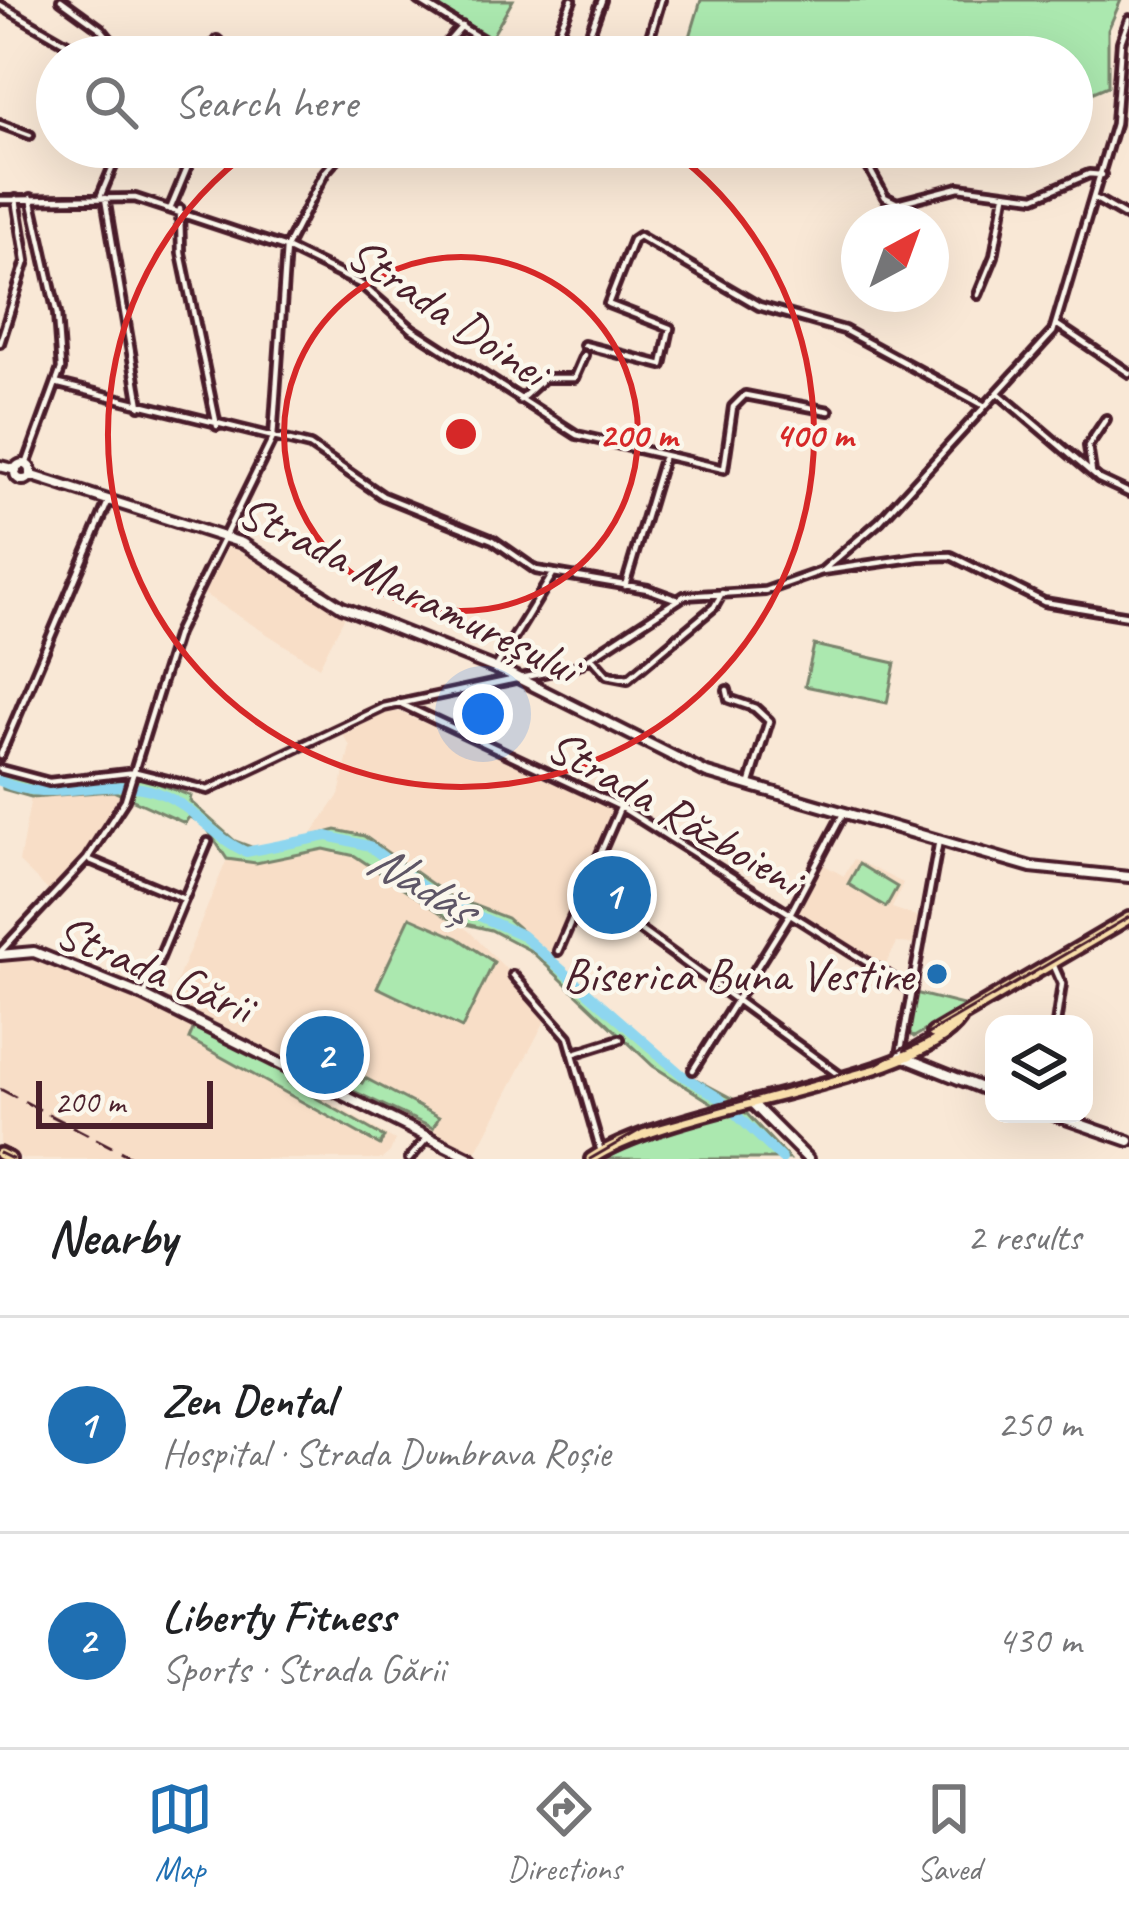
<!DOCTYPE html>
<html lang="en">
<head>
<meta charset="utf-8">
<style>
	:root { --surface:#fff; --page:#f6f6f6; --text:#202124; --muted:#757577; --line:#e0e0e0; --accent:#1f6fb2 }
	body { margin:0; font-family:Caveat,sans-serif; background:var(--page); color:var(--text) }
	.controls { position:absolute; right:36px; bottom:36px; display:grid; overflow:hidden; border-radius:24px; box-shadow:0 12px 48px #0002 }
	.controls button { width:108px; height:108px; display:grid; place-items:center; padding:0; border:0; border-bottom:3px solid var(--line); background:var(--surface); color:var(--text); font:60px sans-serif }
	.compass { position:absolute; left:841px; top:204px; width:108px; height:108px; border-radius:50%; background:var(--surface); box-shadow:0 12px 48px #0002; rotate:41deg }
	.scale { position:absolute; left:36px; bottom:30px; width:177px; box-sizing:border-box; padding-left:12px; border:6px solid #4a1f2b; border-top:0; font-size:33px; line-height:42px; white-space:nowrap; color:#4a1f2b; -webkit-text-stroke:9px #fbf7ec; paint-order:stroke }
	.you { position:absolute; left:483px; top:714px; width:42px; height:42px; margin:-30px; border:9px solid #fff; border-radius:50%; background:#1a73e8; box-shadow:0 0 0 18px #1a73e833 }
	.badge { display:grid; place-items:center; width:78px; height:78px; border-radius:50%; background:var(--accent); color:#fff; font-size:39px; font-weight:700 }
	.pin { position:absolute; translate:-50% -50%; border:6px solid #fff; box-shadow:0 3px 12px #0006 }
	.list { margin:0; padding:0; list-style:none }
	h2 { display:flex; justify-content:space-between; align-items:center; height:156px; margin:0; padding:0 48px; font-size:51px }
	h2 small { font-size:39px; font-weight:400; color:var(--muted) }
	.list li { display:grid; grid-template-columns:78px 1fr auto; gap:36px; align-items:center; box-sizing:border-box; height:216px; padding:0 48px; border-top:3px solid var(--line) }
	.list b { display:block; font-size:45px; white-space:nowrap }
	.list p { margin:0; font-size:39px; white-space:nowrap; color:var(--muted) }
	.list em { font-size:39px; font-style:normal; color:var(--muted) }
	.icon { flex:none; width:66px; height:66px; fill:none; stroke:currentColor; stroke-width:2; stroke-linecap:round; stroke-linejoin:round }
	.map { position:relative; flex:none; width:1129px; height:1159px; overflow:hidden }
	.search { position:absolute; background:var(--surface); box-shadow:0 12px 48px #0002; left:36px; right:36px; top:36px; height:132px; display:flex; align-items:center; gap:30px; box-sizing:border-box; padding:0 42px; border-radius:66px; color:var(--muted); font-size:45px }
	.sheet { height:588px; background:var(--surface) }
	nav { display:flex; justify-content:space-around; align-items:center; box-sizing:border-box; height:168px; border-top:3px solid var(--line); background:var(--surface); font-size:33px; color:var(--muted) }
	nav a { display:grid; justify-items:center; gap:6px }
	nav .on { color:var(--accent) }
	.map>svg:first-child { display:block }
	.built { fill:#f8dec7 }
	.green { fill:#abe8af; stroke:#7a846d; stroke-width:3 }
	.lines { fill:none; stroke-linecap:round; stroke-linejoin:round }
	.river { stroke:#8ed6ef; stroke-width:10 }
	.street-casing { stroke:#4a1f2b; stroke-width:14 }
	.secondary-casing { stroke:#4a1f2b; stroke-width:16 }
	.primary-casing { stroke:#4a1f2b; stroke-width:18 }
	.street { stroke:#fbf7ec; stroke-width:4.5 }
	.secondary { stroke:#fbf7ec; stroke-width:8 }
	.primary { stroke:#f8deab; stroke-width:9 }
	.tram { stroke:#4a1f2b; stroke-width:3 }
	.rail { stroke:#4a1f2b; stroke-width:3; stroke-dasharray:18 9; stroke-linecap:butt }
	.ring { fill:none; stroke:#d62828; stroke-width:6 }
	.poi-dot { fill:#1f6fb2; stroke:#fbf7ec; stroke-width:4.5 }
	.labels { text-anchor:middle; stroke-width:9; stroke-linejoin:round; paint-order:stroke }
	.street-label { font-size:48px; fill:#4a1f2b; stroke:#fbf7ec }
	.poi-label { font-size:48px; fill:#4a1f2b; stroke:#fbf7ec; text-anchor:end }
	.water-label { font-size:51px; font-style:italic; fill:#5e5666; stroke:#fbf7ec }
	.centre { fill:#d62828; stroke:#fbf7ec; stroke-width:6 }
	.ring-label { font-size:36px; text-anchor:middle; font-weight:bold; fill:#d62828; stroke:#fbf7ec; stroke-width:9; stroke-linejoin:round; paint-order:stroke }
</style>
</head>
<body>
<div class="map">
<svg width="1129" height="1159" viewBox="0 0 1129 1159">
	<rect width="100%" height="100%" fill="#f9e8d6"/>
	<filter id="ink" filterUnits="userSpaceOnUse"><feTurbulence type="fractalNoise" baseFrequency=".00833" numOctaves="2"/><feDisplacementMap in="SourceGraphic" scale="24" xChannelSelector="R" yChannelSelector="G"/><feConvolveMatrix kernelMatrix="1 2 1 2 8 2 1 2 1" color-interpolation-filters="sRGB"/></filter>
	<g filter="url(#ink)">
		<path class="built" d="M229,545L345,616L319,667L204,594Z
			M388,712H400L617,812L582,886L557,959L507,918L449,896L364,836L336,830L312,834L339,795L350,746L343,735Z
			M114,791L121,795L82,856L50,892L19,862L31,797Z
			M324,849L355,856L469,931L549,1013L476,1153L169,1000L227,859L256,863Z
			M854,859L903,883L892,908L922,918L916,944L897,943L884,967L796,913L822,864L844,876Z
			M24,956L133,996L296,1076L294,1082L395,1140L390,1152L382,1159H24L0,1146V961Z"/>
		<path class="green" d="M427,0H513L491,38Z
			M701,0H1121L1108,30V86L1072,101V57H684Z
			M814,645L895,663L887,703L805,686Z
			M0,771L39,786L145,778L191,796L190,801L235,841L251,847L268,848L336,830L364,836L449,896L507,918L679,1070L733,1099L789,1159H604L659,1133L728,1113L653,1066L531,951L491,930L453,921L355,856L324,849L256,863L227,859L204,824L189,817L185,823L113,791L31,797L3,789Z
			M859,864L897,887L886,907L848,884Z
			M410,917L458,938L494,962L462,1028L377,987Z
			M915,993L967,1006L914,1037L909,1033Z
			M194,1027L288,1074V1082L384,1137L380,1145L189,1039Z
			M352,1078L362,1083L365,1078L439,1117L433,1128L347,1088Z"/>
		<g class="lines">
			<path class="river" d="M0,781C51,805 98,777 150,790C191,801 210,836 246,852L327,836L369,846L438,898L522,935L682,1075L719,1098L782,1159"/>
			<g class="street-casing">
				<path id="street" d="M61,0L101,29L124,57
					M418,0L510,57
					M0,5L83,53
					M205,57L217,40L237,57
					M435,57L462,26
					M548,57L572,0
					M581,57L602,0
					M644,57L661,0
					M56,110H57
					M0,124L30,135
					M824,147L867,164L885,197L897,203L959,187L1035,197L1089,174L1102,175
					M101,195L121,147
					M105,198L140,406
					M1096,199L1129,218
					M0,200L135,198L286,248L362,285L412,329L577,435L724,469L733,407L745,395L829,411
					M171,207L196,147
					M180,209L181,253L217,426
					M978,295L994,256L1005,195
					M1056,324L1129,373
					M0,343L26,261L16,199
					M584,345L662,365L670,328L608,304L633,240L639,236L759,306L844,330L985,406
					M59,384L310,446L383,496L493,540L536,570L648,589L678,600
					M998,393L1099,479L1129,493
					M520,400L544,378H574L584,355
					M26,465L61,369L57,314L31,198
					M1092,472L1088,446L1106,419
					M822,571L880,521L1053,332L1115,124L1121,42L1129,19
					M625,586L663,459
					M592,658L607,675L628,679L714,607L722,593
					M496,667L553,574
					M727,690L729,699L755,708L769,721L749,786
					M399,703L621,807L911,990
					M0,756L108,502
					M0,769L49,782L136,772L208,790L384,707L577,666L684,596L765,591L822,571L919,557L951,556L1044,602L1129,616
					M90,860L184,899
					M584,889L843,1078
					M558,951L620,808
					M0,952L87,859L125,800L177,633L273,438L286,248L325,172L347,147
					M1054,966L1062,984L1056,1024
					M513,975L568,1037L601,1152
					M144,996L208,842
					M575,1053L620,1039
					M900,1055L939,840
					M693,1070L790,914L844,812
					M409,1159L429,1136"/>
			</g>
			<g class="secondary-casing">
				<path id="secondary" d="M15 472a8 8 0 1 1 16 0a8 8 0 1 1-16 0Z
					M0,466L16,470
					M30,475L242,543L342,607L512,675L707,773L1031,867L1129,877
					M0,955L34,952L144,996L472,1159
					M901,1056L994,1093
					M750,1101L808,1159
					M1051,1114L1129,1141"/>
			</g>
			<g class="primary-casing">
				<path id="primary" d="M933,1033L1129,918
					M0,1154L10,1159
					M591,1159C672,1104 917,1083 960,1020"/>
			</g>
			<use href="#street" class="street"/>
			<use href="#secondary" class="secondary"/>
			<use href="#primary" class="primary"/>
			<path class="tram" d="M0,1153L12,1159
				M590,1159L642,1129L876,1064L1129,917"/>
			<path class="rail" d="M0,1089L135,1159"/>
		</g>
	</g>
	<g class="ring">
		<circle cx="461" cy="434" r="177"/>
		<path d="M668 148A353 353 0 1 1 254 148"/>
	</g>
	<circle class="poi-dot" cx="937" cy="974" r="12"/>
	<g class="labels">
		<g class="street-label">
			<text transform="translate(448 311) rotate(34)" y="17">Strada Doinei</text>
			<text transform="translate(409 588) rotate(26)" y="17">Strada Maramureșului</text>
			<text transform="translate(675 811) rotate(30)" y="17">Strada Războieni</text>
			<text transform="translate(155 968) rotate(23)" y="17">Strada Gării</text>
		</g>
		<g class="poi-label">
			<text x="913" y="991">Biserica Buna Vestire</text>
		</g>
		<g class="water-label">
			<text transform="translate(422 882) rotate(30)" y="18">Nadăș</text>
		</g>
	</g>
	<circle cx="461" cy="434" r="18" class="centre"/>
	<g class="ring-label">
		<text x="638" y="447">200 m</text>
		<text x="814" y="447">400 m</text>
	</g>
</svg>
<div class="controls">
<button><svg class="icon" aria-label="layers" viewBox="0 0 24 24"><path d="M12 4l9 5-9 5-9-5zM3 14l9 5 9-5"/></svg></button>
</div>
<svg class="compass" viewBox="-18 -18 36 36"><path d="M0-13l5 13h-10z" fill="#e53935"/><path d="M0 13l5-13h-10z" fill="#757577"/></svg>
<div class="scale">200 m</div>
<div class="you"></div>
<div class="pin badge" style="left:612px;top:895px">1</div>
<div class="pin badge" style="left:325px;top:1055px">2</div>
<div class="search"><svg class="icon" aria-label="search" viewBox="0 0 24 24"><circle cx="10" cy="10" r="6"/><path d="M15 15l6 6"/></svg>Search here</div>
</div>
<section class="sheet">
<h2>Nearby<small>2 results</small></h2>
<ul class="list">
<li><span class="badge">1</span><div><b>Zen Dental</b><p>Hospital · Strada Dumbrava Roșie</p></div><em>250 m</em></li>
<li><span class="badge">2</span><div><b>Liberty Fitness</b><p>Sports · Strada Gării</p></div><em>430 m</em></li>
</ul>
</section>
<nav>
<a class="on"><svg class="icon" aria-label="map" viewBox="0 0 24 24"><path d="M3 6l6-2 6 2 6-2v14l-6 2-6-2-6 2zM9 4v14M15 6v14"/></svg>Map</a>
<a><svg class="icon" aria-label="directions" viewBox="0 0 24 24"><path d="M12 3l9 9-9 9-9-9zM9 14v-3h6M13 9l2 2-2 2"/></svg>Directions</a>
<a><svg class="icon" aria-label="saved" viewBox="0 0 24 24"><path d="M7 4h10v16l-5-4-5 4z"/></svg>Saved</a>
</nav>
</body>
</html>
